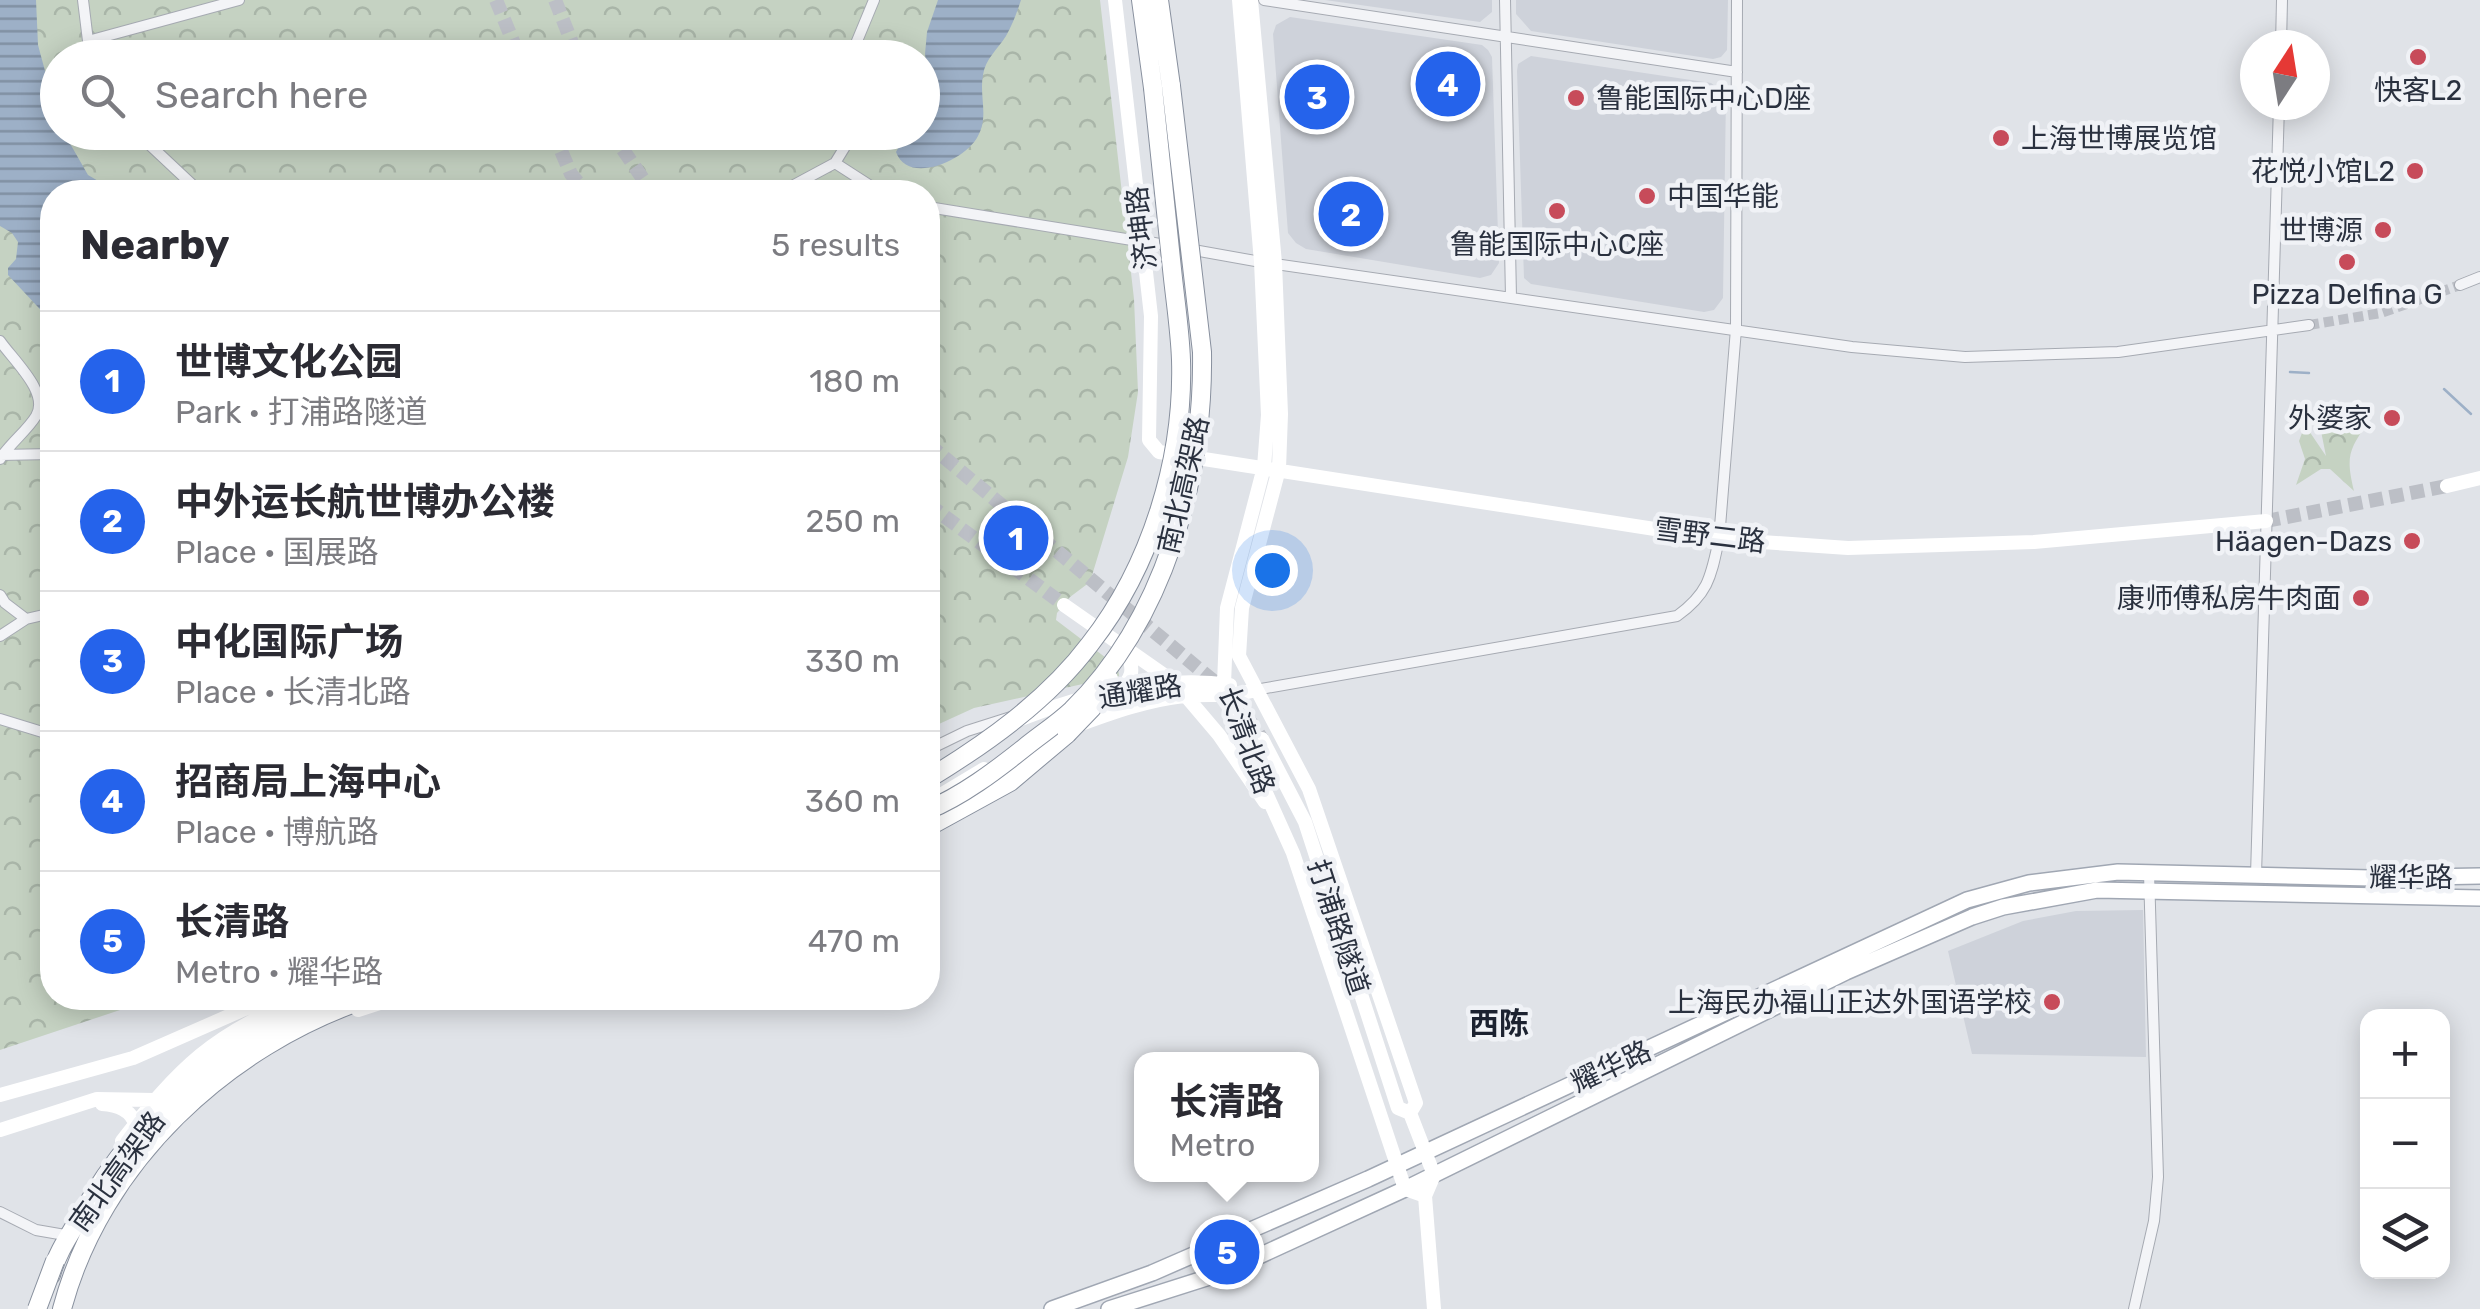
<!DOCTYPE html>
<html lang="en">
<head>
<meta charset="utf-8">
<style>
	:root { --surface:#fff; --page:#f7f7f7; --text:#2b2b33; --muted:#7c7c81; --line:#e1e1e2; --accent:#2563eb }
	body { margin:0; font-family:Rubik,"Noto Sans SC",sans-serif; background:var(--page); color:var(--text) }
	.controls { position:absolute; right:30px; bottom:30px; display:grid; overflow:hidden; border-radius:20px; box-shadow:0 5px 25px #0003 }
	.controls button { width:90px; height:90px; display:grid; place-items:center; padding:0; border:0; border-bottom:2px solid var(--line); background:var(--surface); color:var(--text); font:50px sans-serif }
	.compass { position:absolute; left:2240px; top:30px; width:90px; height:90px; border-radius:50%; background:var(--surface); box-shadow:0 5px 25px #0003; rotate:12deg }
	.you { position:absolute; left:1272px; top:570px; width:35px; height:35px; margin:-25px; border:8px solid #fff; border-radius:50%; background:#1a73e8; box-shadow:0 0 0 15px #1a73e833 }
	.badge { display:grid; place-items:center; width:65px; height:65px; border-radius:50%; background:var(--accent); color:#fff; font-size:32px; font-weight:700 }
	.pin { position:absolute; translate:-50% -50%; border:5px solid #fff; box-shadow:0 2px 10px #0006 }
	.popup { position:absolute; left:1134px; top:1052px; width:185px; height:130px; box-sizing:border-box; display:grid; place-content:center; border-radius:20px; background:var(--surface); filter:drop-shadow(0 2px 8px #0005); font-size:32px; white-space:nowrap; color:var(--muted) }
	.popup b { font-size:38px; color:var(--text) }
	.popup::after { content:''; position:absolute; left:50%; top:100%; margin-left:-20px; border:20px solid transparent; border-top-color:var(--surface) }
	.list { margin:0; padding:0; list-style:none }
	h2 { display:flex; justify-content:space-between; align-items:center; height:130px; margin:0; padding:0 40px; font-size:42px }
	h2 small { font-size:32px; font-weight:400; color:var(--muted) }
	.list li { display:grid; grid-template-columns:65px 1fr auto; gap:30px; align-items:center; box-sizing:border-box; height:140px; padding:0 40px; border-top:2px solid var(--line) }
	.list b { display:block; font-size:38px; white-space:nowrap }
	.list p { margin:0; font-size:32px; white-space:nowrap; color:var(--muted) }
	.list em { font-size:32px; font-style:normal; color:var(--muted) }
	.icon { flex:none; width:55px; height:55px; fill:none; stroke:currentColor; stroke-width:2; stroke-linecap:round; stroke-linejoin:round }
	.map { position:relative; flex:none; width:2480px; height:1309px; overflow:hidden }
	.search { position:absolute; background:var(--surface); box-shadow:0 5px 25px #0003; left:40px; top:40px; width:900px; height:110px; display:flex; align-items:center; gap:25px; box-sizing:border-box; padding:0 35px; border-radius:55px; color:var(--muted); font-size:38px }
	.panel { position:absolute; background:var(--surface); box-shadow:0 5px 25px #0003; left:40px; top:180px; width:900px; height:830px; border-radius:40px }
	.map>svg:first-child { display:block }
	.built { fill:#ced2da }
	.forest { fill:url(#forest-crowns); fill-rule:evenodd }
	.water { fill:url(#water-rules) }
	.lines { fill:none; stroke-linecap:round; stroke-linejoin:round }
	.stream { stroke:#9db0c7; stroke-width:2.5 }
	.street-tunnel { stroke:#bcbfc6; stroke-width:10; stroke-dasharray:10 5; stroke-linecap:butt }
	.secondary-tunnel { stroke:#bcbfc6; stroke-width:14; stroke-dasharray:14 7; stroke-linecap:butt }
	.street-casing { stroke:#a6aab2; stroke-width:12 }
	.primary-casing { stroke:#a0a7b3; stroke-width:18 }
	.highway-casing { stroke:#88909e; stroke-width:20 }
	.street { stroke:#f3f4f7; stroke-width:10 }
	.secondary { stroke:#fff; stroke-width:14 }
	.primary { stroke:#fff; stroke-width:15 }
	.highway { stroke:#fff; stroke-width:18 }
	.highway-bridge-casing { stroke:#88909e; stroke-width:20; stroke-linecap:butt }
	.highway-bridge { stroke:#fff; stroke-width:18 }
	.poi-dot { fill:#c74b5a; stroke:#f0f2f6; stroke-width:4 }
	.labels { text-anchor:middle; stroke-width:9; stroke-linejoin:round; paint-order:stroke }
	.poi-label { font-size:28px; fill:#2a313f; stroke:#f0f2f6; text-anchor:end }
	.street-label { font-size:28px; fill:#2a313f; stroke:#f0f2f6 }
	.neighbourhood-label { font-size:30px; font-weight:bold; fill:#1c2230; stroke:#f0f2f6 }
</style>
</head>
<body>
<div class="map">
<svg width="2480" height="1309" viewBox="0 0 2480 1309">
	<defs>
		<pattern id="forest-crowns" width="20" height="18" patternUnits="userSpaceOnUse" patternTransform="scale(2.5)"><rect width="20" height="18" fill="#c5d2c2"/><path d="M2 6a3 3 0 1 1 6 0M12 15a3 3 0 1 1 6 0" fill="none" stroke="#a9b5a8"/></pattern>
		<pattern id="water-rules" width="6" height="5" patternUnits="userSpaceOnUse" patternTransform="scale(2.5)"><rect width="6" height="5" fill="#9db0c7"/><path d="M0 2.5h6" fill="none" stroke="#8090a3"/></pattern>
	</defs>
	<rect width="100%" height="100%" fill="#e0e3e8"/>
	<path class="built" d="M1325,0H1492V12L1480,22Z
		M1516,0H1728L1727,50L1721,57L1713,59L1531,31L1516,14Z
		M1290,17L1482,45L1488,50L1492,57L1499,263L1491,275L1480,278L1306,249L1296,243L1288,233L1273,34L1276,25Z
		M1531,56L1711,83L1726,94L1723,298L1714,310L1704,312L1531,284L1524,278L1517,71L1518,64Z
		M2143,910L2146,1057L1972,1054L1948,951L2023,921L2076,911Z"/>
	<path class="forest" d="M0,0H1100L1134,299L1138,392L1128,457L1090,582L1070,597L1057,613L1056,620L1118,667L1119,676L974,708L928,729V192H52V998H156L0,1050ZM58,58H922V132H58Z
		M2318,416H2334L2348,425L2368,423C2348,450 2346,458 2354,491L2330,469H2321L2296,485L2305,459L2299,441L2305,425L2326,456Z"/>
	<path class="water" d="M0,0H36L38,45L57,115L58,132L64,133L88,175L117,192H52V322L8,275V268L16,259L18,242L12,233L0,226Z
		M938,0H1021C1017,12 1013,24 1006,36C998,49 985,59 983,75C979,96 989,116 978,136C966,160 908,186 896,152L906,133L922,132L923,114L931,99L925,54L927,32Z"/>
	<g class="lines">
		<path class="stream" d="M2290,372L2309,373
			M2444,389L2471,414"/>
		<path class="street-tunnel" d="M2309,325L2381,313L2460,285"/>
		<path class="secondary-tunnel" d="M496,0L520,58
			M555,0L578,58
			M553,132L571,174L586,192
			M611,132L652,192
			M928,444L1234,698L1262,739
			M928,504L1064,605
			M2266,521L2447,486"/>
		<g class="street-casing">
			<path id="street" d="M83,0L88,41L95,58
				M1264,0L1737,72
				M1505,0L1511,297
				M88,41L239,0
				M2281,45L2282,0
				M850,58L874,0
				M136,132L200,192
				M835,163L880,192
				M781,192L835,163L854,132
				M928,207L1132,240
				M1143,241L1261,262L1852,347L1965,357L2118,352L2309,325
				M2460,285L2480,277
				M0,341C14,361 50,393 36,416C27,431 10,443 0,459
				M0,455L52,454
				M0,595L5,603L26,619
				M0,636L26,619L52,613
				M1255,690L1677,616C1709,593 1711,576 1719,539L1736,329L1737,0
				M0,719L52,735
				M928,750L967,731L1011,717
				M2256,875L2279,105
				M0,1212L36,1230L65,1235
				M2134,1309L2154,1221L2158,1177L2149,873"/>
		</g>
		<g class="primary-casing">
			<path id="primary" d="M1052,1309L1152,1273L1368,1179L1967,900L2029,883L2118,872L2371,878L2480,876
				M1109,1309L1222,1273L1405,1189L1846,972L1972,917L2003,907L2097,890L2480,898"/>
		</g>
		<g class="highway-casing">
			<path id="highway" d="M1141,0L1153,88
				M1159,0L1171,86
				M928,827L1010,782L1067,734
				M256,1004L274,998
				M51,1275C57,1252 71,1233 83,1212C139,1114 224,1039 329,998
				M62,1309C101,1162 227,1045 369,998"/>
		</g>
		<use href="#street" class="street"/>
		<path class="secondary" d="M1115,0L1151,316L1149,440L1159,452L1719,539L1848,548L2034,542L2266,521
			M1239,0L1261,262L1268,415L1264,467L1227,608L1224,684L1239,733L1293,853L1405,1189L1425,1196
			M1251,0L1275,263L1281,414L1279,469L1242,608L1239,656L1309,789L1416,1103L1410,1113L1434,1175L1425,1196L1434,1309
			M2447,486L2480,478
			M1064,605L1174,682L1219,735L1265,802
			M1117,691C1134,678 1134,670 1127,650
			M1021,719C1084,694 1162,675 1230,685
			M1076,726C1111,713 1147,700 1184,696C1209,693 1230,698 1255,690
			M1262,739L1305,822L1398,1108L1410,1113
			M934,799L984,769
			M358,1010L395,998
			M0,1095L133,1058L256,1004
			M102,1104C116,1105 131,1109 135,1124
			M0,1130L97,1099L154,1100
			M122,1141C180,1067 213,1034 302,998"/>
		<use href="#primary" class="primary"/>
		<use href="#highway" class="highway"/>
		<g class="highway-bridge-casing">
			<path id="highway-bridge" d="M1067,734L1092,708L1109,679
				M928,779C987,743 1048,700 1090,644C1151,566 1184,459 1181,360C1180,330 1175,299 1172,269C1166,209 1159,149 1153,88
				M928,810C962,796 995,771 1024,748C1040,735 1057,724 1072,710C1164,620 1204,477 1202,352L1171,86
				M37,1309L55,1261"/>
		</g>
		<use href="#highway-bridge" class="highway-bridge"/>
	</g>
	<g class="poi-dot">
		<circle cx="2418" cy="57" r="10"/>
		<circle cx="1576" cy="98" r="10"/>
		<circle cx="2001" cy="138" r="10"/>
		<circle cx="2415" cy="171" r="10"/>
		<circle cx="1647" cy="196" r="10"/>
		<circle cx="1557" cy="211" r="10"/>
		<circle cx="2383" cy="230" r="10"/>
		<circle cx="2347" cy="262" r="10"/>
		<circle cx="2392" cy="418" r="10"/>
		<circle cx="2412" cy="541" r="10"/>
		<circle cx="2361" cy="598" r="10"/>
		<circle cx="2052" cy="1002" r="10"/>
	</g>
	<g class="labels">
		<g class="poi-label">
			<text x="2418" y="100" text-anchor="middle">快客L2</text>
			<text x="1596" y="108" text-anchor="start">鲁能国际中心D座</text>
			<text x="2021" y="148" text-anchor="start">上海世博展览馆</text>
			<text x="2395" y="181">花悦小馆L2</text>
			<text x="1667" y="206" text-anchor="start">中国华能</text>
			<text x="2363" y="240">世博源</text>
			<text x="1557" y="254" text-anchor="middle">鲁能国际中心C座</text>
			<text x="2347" y="304" text-anchor="middle">Pizza Delfina G</text>
			<text x="2372" y="428">外婆家</text>
			<text x="2392" y="551">Häagen-Dazs</text>
			<text x="2341" y="608">康师傅私房牛肉面</text>
			<text x="2032" y="1012">上海民办福山正达外国语学校</text>
		</g>
		<g class="street-label">
			<text transform="translate(1141 228) rotate(-97)" y="10">济坤路</text>
			<text transform="translate(1183 485) rotate(-77)" y="10">南北高架路</text>
			<text transform="translate(1710 535) rotate(7)" y="10">雪野二路</text>
			<text transform="translate(1140 691) rotate(-9)" y="10">通耀路</text>
			<text transform="translate(1247 740) rotate(70)" y="10">长清北路</text>
			<text x="2411" y="887">耀华路</text>
			<text transform="translate(1339 927) rotate(72)" y="10">打浦路隧道</text>
			<text transform="translate(1611 1066) rotate(-25)" y="10">耀华路</text>
			<text transform="translate(117 1171) rotate(-54)" y="10">南北高架路</text>
		</g>
		<g class="neighbourhood-label">
			<text x="1499" y="1034">西陈</text>
		</g>
	</g>
</svg>
<div class="controls">
<button>+</button>
<button>−</button>
<button><svg class="icon" aria-label="layers" viewBox="0 0 24 24"><path d="M12 4l9 5-9 5-9-5zM3 14l9 5 9-5"/></svg></button>
</div>
<svg class="compass" viewBox="-18 -18 36 36"><path d="M0-13l5 13h-10z" fill="#e53935"/><path d="M0 13l5-13h-10z" fill="#7c7c81"/></svg>
<div class="you"></div>
<div class="pin badge" style="left:1016px;top:538px">1</div>
<div class="pin badge" style="left:1351px;top:214px">2</div>
<div class="pin badge" style="left:1317px;top:97px">3</div>
<div class="pin badge" style="left:1448px;top:84px">4</div>
<div class="pin badge" style="left:1227px;top:1252px">5</div>
<div class="popup"><b>长清路</b>Metro</div>
<div class="search"><svg class="icon" aria-label="search" viewBox="0 0 24 24"><circle cx="10" cy="10" r="6"/><path d="M15 15l6 6"/></svg>Search here</div>
<section class="panel">
<h2>Nearby<small>5 results</small></h2>
<ul class="list">
<li><span class="badge">1</span><div><b>世博文化公园</b><p>Park · 打浦路隧道</p></div><em>180 m</em></li>
<li><span class="badge">2</span><div><b>中外运长航世博办公楼</b><p>Place · 国展路</p></div><em>250 m</em></li>
<li><span class="badge">3</span><div><b>中化国际广场</b><p>Place · 长清北路</p></div><em>330 m</em></li>
<li><span class="badge">4</span><div><b>招商局上海中心</b><p>Place · 博航路</p></div><em>360 m</em></li>
<li><span class="badge">5</span><div><b>长清路</b><p>Metro · 耀华路</p></div><em>470 m</em></li>
</ul>
</section>
</div>
</body>
</html>
